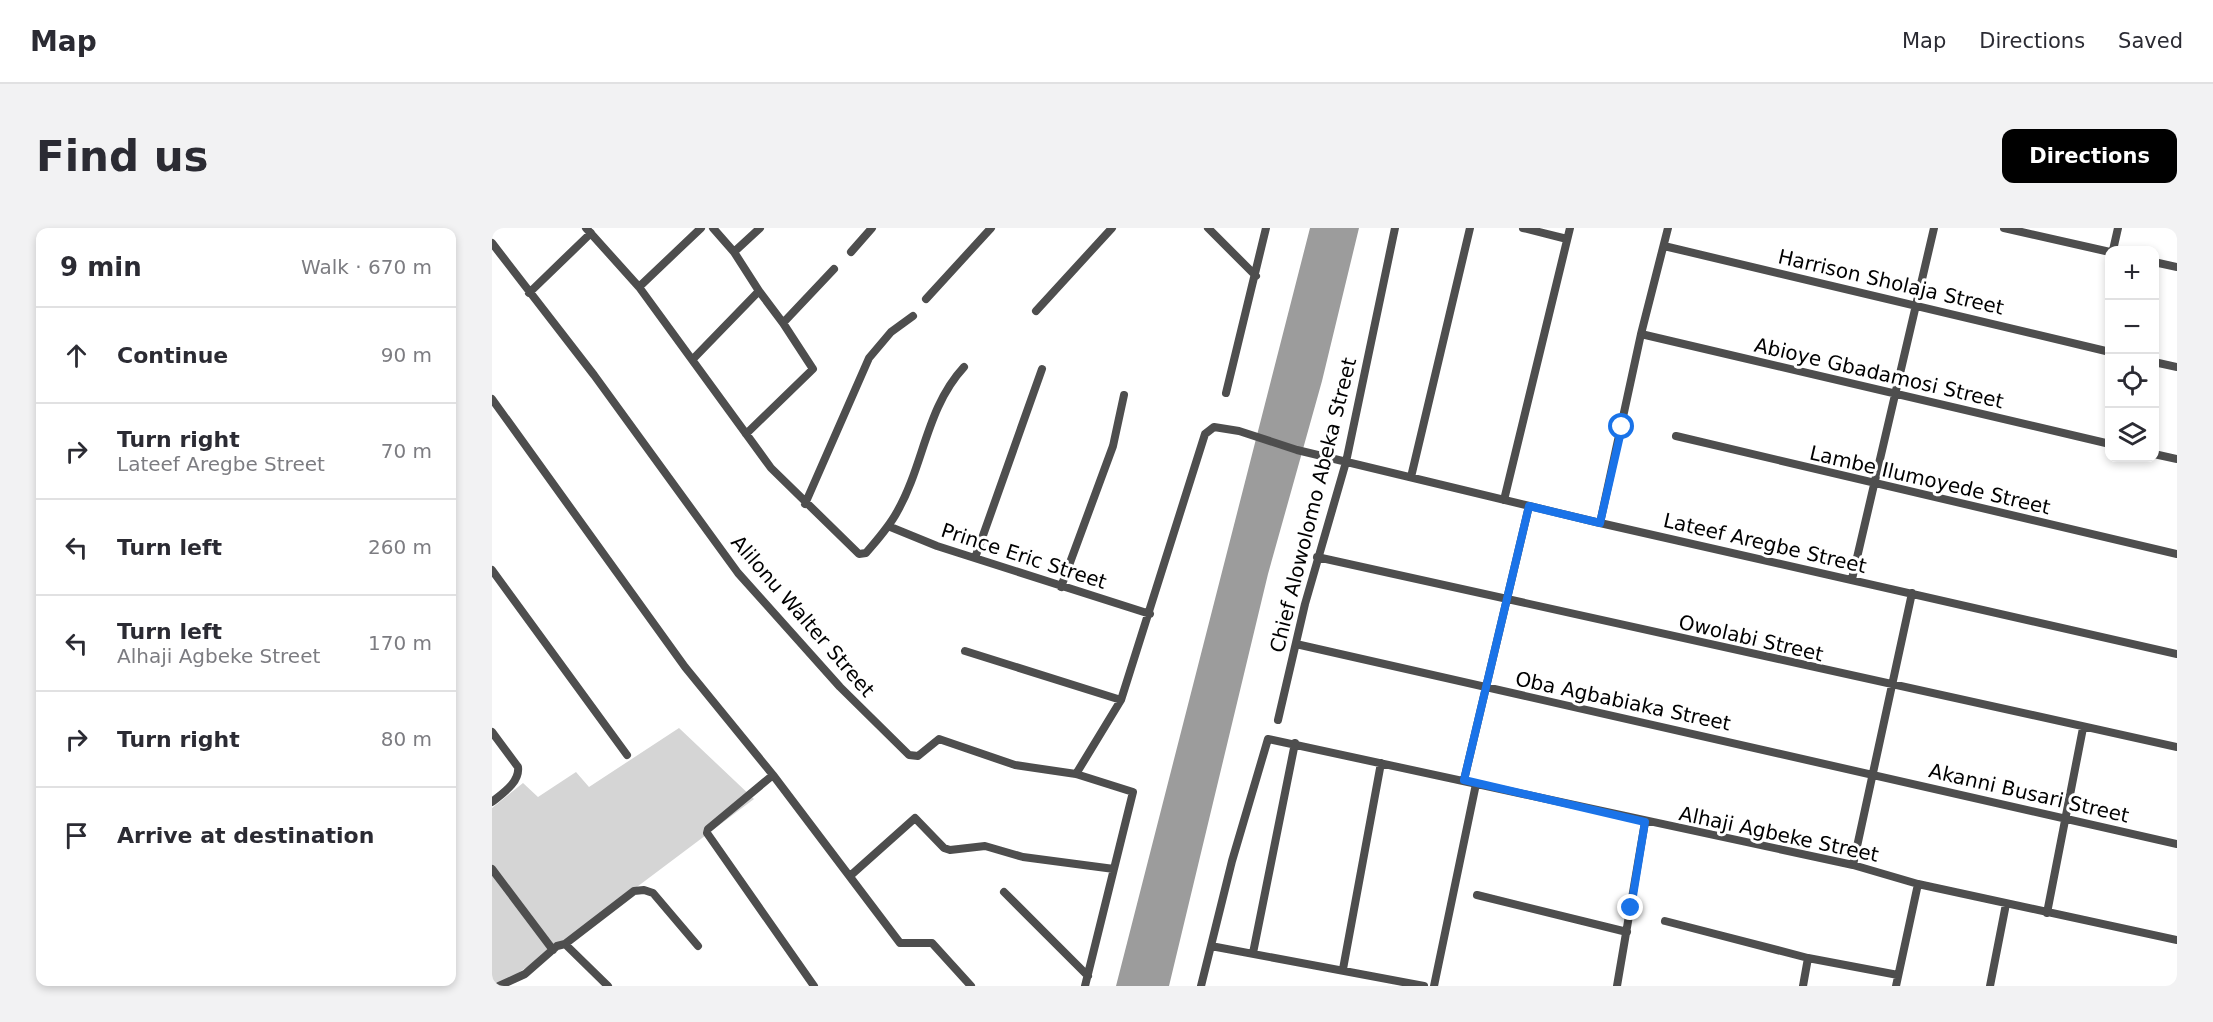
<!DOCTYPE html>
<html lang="en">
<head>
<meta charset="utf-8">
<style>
	:root { --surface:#fff; --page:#f2f2f3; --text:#2b2b33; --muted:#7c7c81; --line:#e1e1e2; --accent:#000 }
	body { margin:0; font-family:"DejaVu Sans",sans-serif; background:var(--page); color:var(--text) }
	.controls { position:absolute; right:18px; top:18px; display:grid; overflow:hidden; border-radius:12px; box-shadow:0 3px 9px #0003 }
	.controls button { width:54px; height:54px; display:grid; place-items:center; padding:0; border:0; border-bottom:2px solid var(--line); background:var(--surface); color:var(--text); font:30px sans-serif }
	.stop { position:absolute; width:18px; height:18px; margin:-14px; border:4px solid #1a73e8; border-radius:50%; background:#fff }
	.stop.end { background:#1a73e8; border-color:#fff; box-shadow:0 2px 6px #0008 }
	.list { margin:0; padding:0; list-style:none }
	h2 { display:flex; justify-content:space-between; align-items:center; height:78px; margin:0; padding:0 24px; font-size:26px }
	h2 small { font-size:20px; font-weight:400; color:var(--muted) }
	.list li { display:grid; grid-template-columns:39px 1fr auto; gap:18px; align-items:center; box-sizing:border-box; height:96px; padding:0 24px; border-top:2px solid var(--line) }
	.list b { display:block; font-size:22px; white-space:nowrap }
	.list p { margin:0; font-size:20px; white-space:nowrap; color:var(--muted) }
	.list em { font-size:20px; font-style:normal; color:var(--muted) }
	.icon { flex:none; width:33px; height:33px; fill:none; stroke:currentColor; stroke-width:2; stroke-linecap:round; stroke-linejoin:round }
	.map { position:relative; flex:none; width:1685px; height:758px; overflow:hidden; border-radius:12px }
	header { display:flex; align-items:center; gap:36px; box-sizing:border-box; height:84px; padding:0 30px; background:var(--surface); border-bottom:2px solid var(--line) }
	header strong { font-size:28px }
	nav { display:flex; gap:33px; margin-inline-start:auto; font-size:21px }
	.intro { display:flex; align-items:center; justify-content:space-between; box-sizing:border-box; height:144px; padding:0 36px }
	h1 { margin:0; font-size:42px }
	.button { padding:15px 27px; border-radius:12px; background:var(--accent); color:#fff; font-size:21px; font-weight:700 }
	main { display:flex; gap:36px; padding:0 36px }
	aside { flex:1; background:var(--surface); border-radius:12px; box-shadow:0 3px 9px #0003 }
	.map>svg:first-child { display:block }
	.green { fill:#d5d5d5 }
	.water { fill:#9c9c9c }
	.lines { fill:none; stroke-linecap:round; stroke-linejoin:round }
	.minor { stroke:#4e4e4e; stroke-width:8 }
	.route { stroke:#1a73e8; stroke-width:8 }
	.labels { text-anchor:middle; stroke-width:6; stroke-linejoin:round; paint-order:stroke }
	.street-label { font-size:20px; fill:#000; stroke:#fff }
</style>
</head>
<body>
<header>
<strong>Map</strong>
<nav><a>Map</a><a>Directions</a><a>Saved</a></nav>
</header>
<div class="intro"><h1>Find us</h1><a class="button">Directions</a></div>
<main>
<aside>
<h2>9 min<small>Walk · 670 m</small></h2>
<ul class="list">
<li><svg class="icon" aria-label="ahead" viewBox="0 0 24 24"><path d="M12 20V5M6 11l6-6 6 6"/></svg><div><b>Continue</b></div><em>90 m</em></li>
<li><svg class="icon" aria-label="right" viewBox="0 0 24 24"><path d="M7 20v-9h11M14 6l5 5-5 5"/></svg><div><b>Turn right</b><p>Lateef Aregbe Street</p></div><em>70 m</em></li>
<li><svg class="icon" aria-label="left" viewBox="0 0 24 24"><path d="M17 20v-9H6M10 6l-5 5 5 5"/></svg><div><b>Turn left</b></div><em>260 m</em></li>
<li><svg class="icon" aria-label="left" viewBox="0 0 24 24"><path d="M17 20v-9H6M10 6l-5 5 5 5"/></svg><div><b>Turn left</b><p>Alhaji Agbeke Street</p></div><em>170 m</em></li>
<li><svg class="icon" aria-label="right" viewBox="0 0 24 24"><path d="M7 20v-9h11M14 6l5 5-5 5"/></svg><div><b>Turn right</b></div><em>80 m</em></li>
<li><svg class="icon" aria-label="arrive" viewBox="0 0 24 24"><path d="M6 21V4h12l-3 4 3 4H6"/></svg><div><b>Arrive at destination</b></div></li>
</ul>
</aside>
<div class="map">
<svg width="1685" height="758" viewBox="0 0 1685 758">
	<rect width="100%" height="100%" fill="#fff"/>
	<path class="green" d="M187,500L262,571L61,722L23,747L0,758V580L31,555L46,569L84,544L97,559Z"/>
	<path class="water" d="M818,0H867L830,153L776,346L677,758H624Z"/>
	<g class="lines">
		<path class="minor" d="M94,0L147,59L279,240L367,326L374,325C385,312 397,299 405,284C432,237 434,180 472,139
			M221,0L242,24L267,63
			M716,0L764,48
			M1031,0L1075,11
			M1512,0L1618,24
			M0,15L102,147L246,345L348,459L417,527L426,528L447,511L523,537L584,546L641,564L593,758
			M1172,18L1618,124
			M1621,22L1626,0
			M242,24L268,0
			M359,24L380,0
			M1662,34L1685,39
			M147,59L209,0
			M37,65L99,5
			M434,71L499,0
			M544,83L620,0
			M1149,106L1618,216
			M201,131L267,63L291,95L342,41
			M1662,134L1685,139
			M734,165L774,0
			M0,171L193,439L281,547L408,715H440L479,758
			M254,206L321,141L291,95
			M1184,208L1685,326
			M1662,226L1685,231
			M919,249L978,0
			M1012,272L1078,0
			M313,276L377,130L399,104L421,88
			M1108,295L1149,106L1176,0
			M396,298L445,318L658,386
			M825,329L1685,519
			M483,330L550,141
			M0,342L135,527
			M1360,351L1442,0
			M569,359L621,218L632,167
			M804,416L1685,616
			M473,423L629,472
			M786,492L813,376L854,234L903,0
			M0,504L26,539C28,554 11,565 0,574
			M584,546L629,472L713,206L722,199L747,203L805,222L1108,295L1685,426
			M281,547L216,601L215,605L322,758
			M972,552L1037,278
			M1361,637L1420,365
			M0,641L61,722
			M358,648L423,590L452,620L458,622L493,618L531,629L622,641
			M512,664L596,748
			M985,667L1135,704
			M1555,685L1591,500
			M1173,693L1316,730L1406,747
			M73,716L142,663L152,662L161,665L206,718
			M719,718L932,758
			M761,725L803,515
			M851,741L889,535
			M7,758L33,746L65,718L73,716L116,758
			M709,758L740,633L776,511L1361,637L1426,656L1685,712
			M942,758L984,556
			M1125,758L1153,594
			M1311,758L1316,730
			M1404,758L1426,656
			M1498,758L1514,676"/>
	</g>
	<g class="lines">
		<path class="route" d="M1130,199L1108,295L1037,278L972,552L1153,594L1139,680"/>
	</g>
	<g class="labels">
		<g class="street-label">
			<text transform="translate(1399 54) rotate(13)" y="7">Harrison Sholaja Street</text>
			<text transform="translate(1387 145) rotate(13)" y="7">Abioye Gbadamosi Street</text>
			<text transform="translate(1438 252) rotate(13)" y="7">Lambe Ilumoyede Street</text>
			<text transform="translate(821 277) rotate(-76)" y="7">Chief Alowolomo Abeka Street</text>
			<text transform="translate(1273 315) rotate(13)" y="7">Lateef Aregbe Street</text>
			<text transform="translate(532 328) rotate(18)" y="7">Prince Eric Street</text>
			<text transform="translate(311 388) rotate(49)" y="7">Alilonu Walter Street</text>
			<text transform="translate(1259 410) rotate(13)" y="7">Owolabi Street</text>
			<text transform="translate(1131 473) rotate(12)" y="7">Oba Agbabiaka Street</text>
			<text transform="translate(1537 565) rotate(13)" y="7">Akanni Busari Street</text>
			<text transform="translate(1287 606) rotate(12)" y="7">Alhaji Agbeke Street</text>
		</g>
	</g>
</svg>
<div class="controls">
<button>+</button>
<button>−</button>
<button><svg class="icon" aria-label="locate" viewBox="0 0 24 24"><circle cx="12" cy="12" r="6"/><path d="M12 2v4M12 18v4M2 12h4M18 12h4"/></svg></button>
<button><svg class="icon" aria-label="layers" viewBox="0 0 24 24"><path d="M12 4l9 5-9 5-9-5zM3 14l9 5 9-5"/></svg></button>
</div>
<div class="stop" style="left:1130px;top:199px"></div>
<div class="stop end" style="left:1139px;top:680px"></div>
</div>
</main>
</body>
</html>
